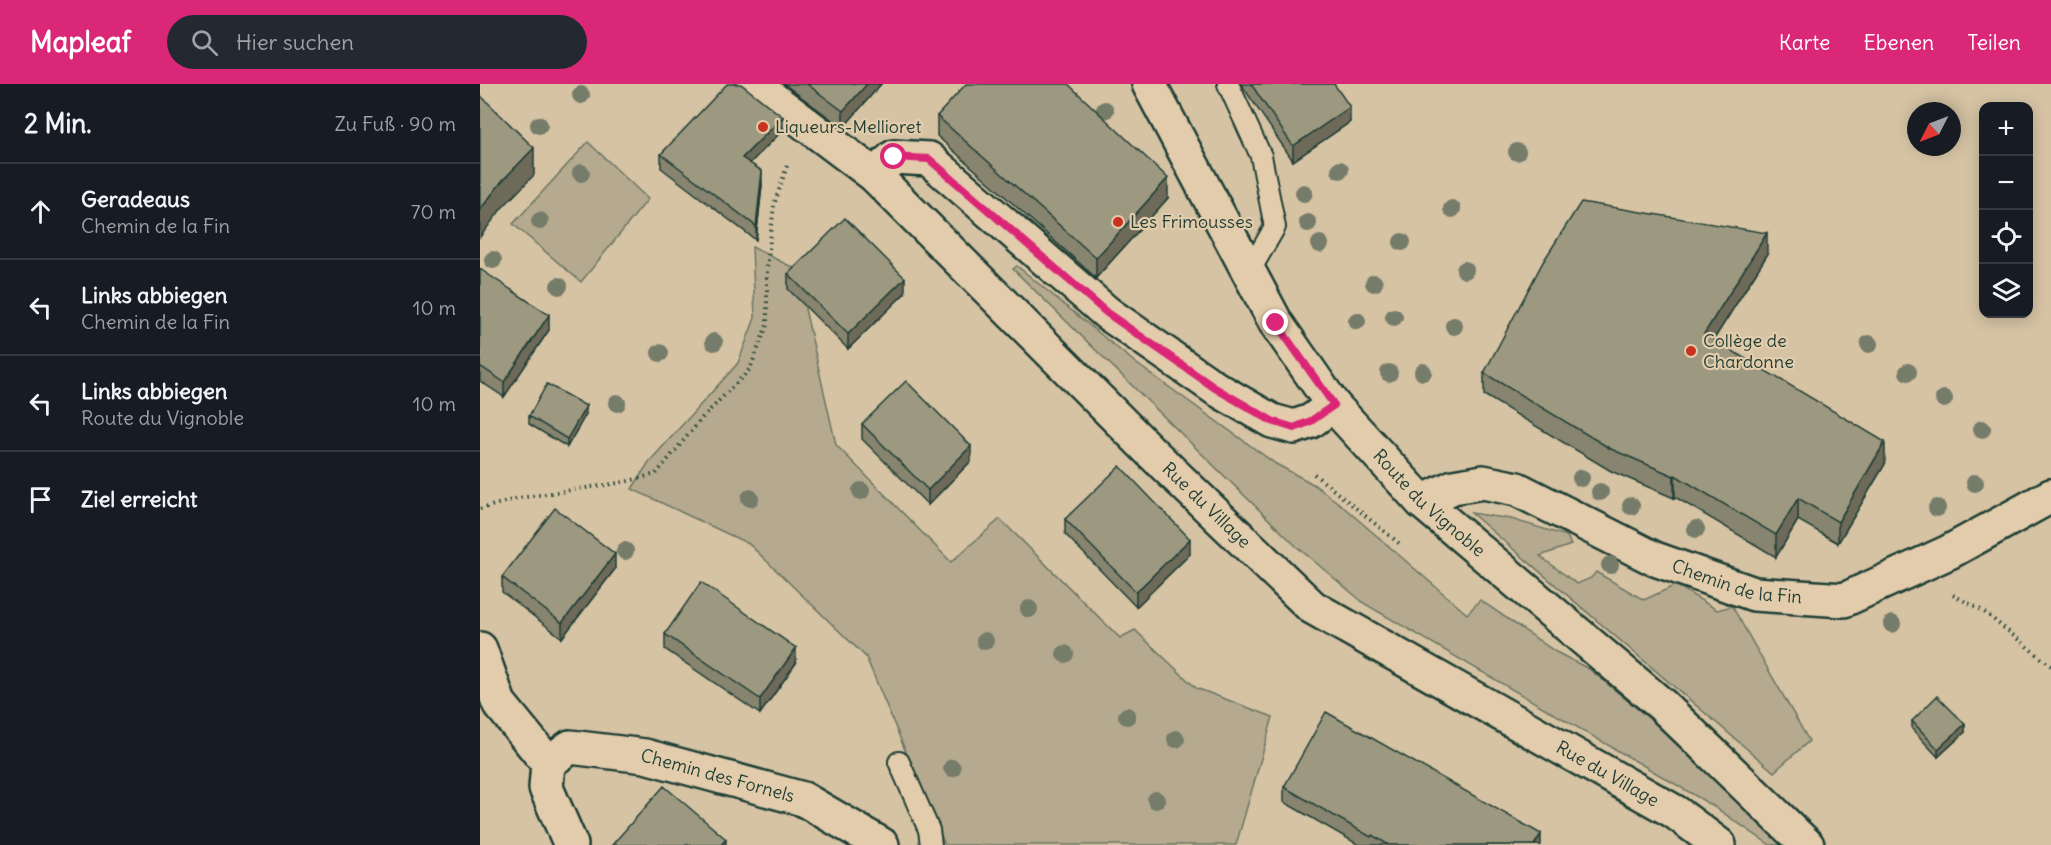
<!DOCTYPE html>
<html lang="de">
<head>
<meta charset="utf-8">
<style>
	:root { --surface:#171b24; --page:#242831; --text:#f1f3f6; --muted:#9ea1a6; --line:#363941; --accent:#db2777 }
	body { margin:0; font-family:Delius,sans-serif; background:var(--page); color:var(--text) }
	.controls { position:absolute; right:18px; top:18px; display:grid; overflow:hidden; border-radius:12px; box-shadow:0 3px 15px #0003 }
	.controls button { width:54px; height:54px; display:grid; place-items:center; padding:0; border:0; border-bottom:2px solid var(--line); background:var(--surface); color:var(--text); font:30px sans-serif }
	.compass { position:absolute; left:1427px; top:18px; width:54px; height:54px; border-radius:50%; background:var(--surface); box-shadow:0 3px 15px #0003; rotate:228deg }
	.stop { position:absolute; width:18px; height:18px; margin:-14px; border:4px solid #db2777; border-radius:50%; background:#fff }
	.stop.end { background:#db2777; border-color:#fff; box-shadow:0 2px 6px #0008 }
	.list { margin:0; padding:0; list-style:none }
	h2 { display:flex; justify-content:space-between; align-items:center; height:78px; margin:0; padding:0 24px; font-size:26px }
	h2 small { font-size:20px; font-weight:400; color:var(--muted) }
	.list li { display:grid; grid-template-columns:39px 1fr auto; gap:18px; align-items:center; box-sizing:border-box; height:96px; padding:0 24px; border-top:2px solid var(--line) }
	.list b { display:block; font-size:22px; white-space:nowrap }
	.list p { margin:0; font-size:20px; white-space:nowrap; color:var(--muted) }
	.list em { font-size:20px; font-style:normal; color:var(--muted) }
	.icon { flex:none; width:33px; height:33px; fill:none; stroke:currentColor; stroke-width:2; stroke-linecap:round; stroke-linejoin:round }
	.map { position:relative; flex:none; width:1571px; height:761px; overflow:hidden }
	header { display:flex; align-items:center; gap:36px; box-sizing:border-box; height:84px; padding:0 30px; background:var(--accent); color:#fff }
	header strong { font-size:28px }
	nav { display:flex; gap:33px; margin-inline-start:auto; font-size:21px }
	.search { width:420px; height:54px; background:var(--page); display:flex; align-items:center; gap:15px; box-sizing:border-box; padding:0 21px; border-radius:33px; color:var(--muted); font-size:22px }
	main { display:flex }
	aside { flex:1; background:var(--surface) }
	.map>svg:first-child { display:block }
	.green { fill:#b5aa8f; stroke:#6a7462; stroke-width:1.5 }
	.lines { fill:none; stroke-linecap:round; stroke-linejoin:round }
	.service-casing { stroke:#1f3d34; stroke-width:24 }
	.minor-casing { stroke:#1f3d34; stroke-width:38 }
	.tertiary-casing { stroke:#1f3d34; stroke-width:38 }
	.path { stroke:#1f3d34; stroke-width:4; stroke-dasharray:1.5 4.5; stroke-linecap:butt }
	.service { stroke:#e2ccab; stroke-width:20 }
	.minor { stroke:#e2ccab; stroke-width:33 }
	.tertiary { stroke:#e2ccab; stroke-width:33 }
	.tree { fill:#757c69 }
	.wall { fill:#87846f; stroke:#1f3d34; stroke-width:1.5 }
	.shaded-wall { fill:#6e6b5a; stroke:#1f3d34; stroke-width:1.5 }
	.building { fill:#9d9981; stroke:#1f3d34; stroke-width:1.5 }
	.route { stroke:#db2777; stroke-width:8 }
	.poi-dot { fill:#c8321e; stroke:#e2ccab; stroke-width:2 }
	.labels { text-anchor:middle; stroke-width:4.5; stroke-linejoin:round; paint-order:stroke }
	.poi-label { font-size:18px; fill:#1f3d34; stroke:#e2ccab; text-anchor:start }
	.street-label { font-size:18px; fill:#1f3d34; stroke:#e2ccab }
</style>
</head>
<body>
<header>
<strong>Mapleaf</strong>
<div class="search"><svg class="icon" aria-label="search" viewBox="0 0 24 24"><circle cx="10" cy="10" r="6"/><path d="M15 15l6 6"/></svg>Hier suchen</div>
<nav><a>Karte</a><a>Ebenen</a><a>Teilen</a></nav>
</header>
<main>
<aside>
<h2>2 Min.<small>Zu Fuß · 90 m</small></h2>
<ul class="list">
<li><svg class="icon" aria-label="ahead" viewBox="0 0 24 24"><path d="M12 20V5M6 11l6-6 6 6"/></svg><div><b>Geradeaus</b><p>Chemin de la Fin</p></div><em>70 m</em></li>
<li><svg class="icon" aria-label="left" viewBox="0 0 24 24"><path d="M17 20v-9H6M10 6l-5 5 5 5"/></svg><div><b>Links abbiegen</b><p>Chemin de la Fin</p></div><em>10 m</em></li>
<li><svg class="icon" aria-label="left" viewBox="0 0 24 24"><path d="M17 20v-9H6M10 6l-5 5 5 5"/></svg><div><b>Links abbiegen</b><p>Route du Vignoble</p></div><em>10 m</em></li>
<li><svg class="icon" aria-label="arrive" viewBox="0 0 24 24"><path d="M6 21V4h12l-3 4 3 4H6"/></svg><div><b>Ziel erreicht</b></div></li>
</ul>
</aside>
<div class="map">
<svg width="1571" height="761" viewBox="0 0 1571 761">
	<rect width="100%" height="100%" fill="#d6c3a4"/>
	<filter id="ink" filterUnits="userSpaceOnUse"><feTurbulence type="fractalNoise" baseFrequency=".0167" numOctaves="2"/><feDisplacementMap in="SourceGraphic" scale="12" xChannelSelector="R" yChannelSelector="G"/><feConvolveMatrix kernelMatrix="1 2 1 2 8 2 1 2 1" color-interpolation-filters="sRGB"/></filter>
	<g filter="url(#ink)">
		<path class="green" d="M108,58L168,115L101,198L33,140Z
			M272,163L316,185L356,361L471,478L520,435L640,554L655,546L716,604L793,633L756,761H465L386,573L269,460L152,405L169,378L258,279L275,234Z
			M537,182L657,280L796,380L833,400L860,420L987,530L1000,516L1076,568L1109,585L1227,682L1309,761H1290L1233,722L885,520L816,462L533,185Z
			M991,429L1031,435L1087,452L1091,461L1060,472L1097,500L1111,494L1116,488L1164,516L1196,501L1237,526L1252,522L1329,657L1294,688Z"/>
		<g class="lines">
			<g class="service-casing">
				<path id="service" d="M748,0L781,72L795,143L769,188
					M419,678L449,746L451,761"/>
			</g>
			<g class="minor-casing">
				<g id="minor">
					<path id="s1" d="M273,0L394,91L671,368L832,523L1195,728L1239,761"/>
					<path d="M394,91L414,73L449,75L627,229L735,304L792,337L814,343L831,337L853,321"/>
					<path id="s2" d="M942,418L973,403L1003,398L1037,405L1175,475L1274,510L1364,516L1469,468L1571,412"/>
					<path d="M0,565L19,619L68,679L66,704L91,761"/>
					<path id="s3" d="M68,679L90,663L165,672L323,715L402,761"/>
				</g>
			</g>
			<g class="tertiary-casing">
				<g id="tertiary">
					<path id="s4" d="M669,0L796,239L853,321L942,418L1182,621L1327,761"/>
				</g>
			</g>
			<path class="path" d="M834,390L920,460
				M0,425L39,414L145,398L176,390L222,334L270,285L287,241V184L294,121L308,79
				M1473,511L1503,527L1571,582"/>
			<use href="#service" class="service"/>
			<use href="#minor" class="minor"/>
			<use href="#tertiary" class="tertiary"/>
		</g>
		<g class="tree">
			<circle cx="101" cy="11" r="9"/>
			<circle cx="625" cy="26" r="9"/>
			<circle cx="59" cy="41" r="9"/>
			<circle cx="1037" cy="68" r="9"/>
			<circle cx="860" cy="86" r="9"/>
			<circle cx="101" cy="89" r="9"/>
			<circle cx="824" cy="109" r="9"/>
			<circle cx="972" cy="125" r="9"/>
			<circle cx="60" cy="137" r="9"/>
			<circle cx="828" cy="139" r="9"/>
			<circle cx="922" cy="158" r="9"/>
			<circle cx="840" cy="160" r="9"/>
			<circle cx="13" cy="176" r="9"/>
			<circle cx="985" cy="186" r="9"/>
			<circle cx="894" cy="199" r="9"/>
			<circle cx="79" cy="202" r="9"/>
			<circle cx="914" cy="233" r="9"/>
			<circle cx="877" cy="237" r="9"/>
			<circle cx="974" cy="242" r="9"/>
			<circle cx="234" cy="258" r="9"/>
			<circle cx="1389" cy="260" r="9"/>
			<circle cx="180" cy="269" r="9"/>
			<circle cx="943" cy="288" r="9"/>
			<circle cx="1428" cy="288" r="9"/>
			<circle cx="909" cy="289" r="9"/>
			<circle cx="1464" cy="315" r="9"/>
			<circle cx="137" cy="319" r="9"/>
			<circle cx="1502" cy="345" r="9"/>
			<circle cx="1101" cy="394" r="9"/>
			<circle cx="1495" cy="399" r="9"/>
			<circle cx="381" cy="407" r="9"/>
			<circle cx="1120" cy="408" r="9"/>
			<circle cx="270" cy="414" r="9"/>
			<circle cx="1151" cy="422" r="9"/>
			<circle cx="1457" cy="424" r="9"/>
			<circle cx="1216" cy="445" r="9"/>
			<circle cx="145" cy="467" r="9"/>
			<circle cx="1130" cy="481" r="9"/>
			<circle cx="549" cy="525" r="9"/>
			<circle cx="1412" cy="540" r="9"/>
			<circle cx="505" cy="557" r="9"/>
			<circle cx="585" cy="570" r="9"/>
			<circle cx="647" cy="632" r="9"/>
			<circle cx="696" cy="655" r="9"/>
			<circle cx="472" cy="684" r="9"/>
			<circle cx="676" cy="716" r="9"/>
		</g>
		<path class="wall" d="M304,0H401L363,44Z
			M761,0H854L870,38L813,77Z
			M457,32L688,114L616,194L457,52Z
			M303,46L270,79L282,101L276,156L181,84V70Z
			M1287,171L1234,255L1405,380L1358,459L1318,436L1296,473L1195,413L1194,414L1131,387L1004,311V289Z
			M0,185L69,246L24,313L0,297Z
			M308,190L425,209L368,265L308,205Z
			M106,330L87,363L49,340V332Z
			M382,340L491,377L448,421L382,355Z
			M585,435L710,470L656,523L585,450Z
			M135,485L82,554L22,508V493Z
			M185,550L316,579L280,630L185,565Z
			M1432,637L1485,648L1458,673L1432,645Z
			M804,703L1061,761H879L804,718Z"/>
		<path class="shaded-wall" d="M387,0H401L363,44V27Z
			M870,23V38L813,77V62Z
			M303,33V46L262,87V74Z
			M54,64V91L22,124L0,153V126L22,97Z
			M282,87V101L276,156V142Z
			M688,94V114L616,194V174Z
			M1287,149V171L1224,271V250Z
			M425,194V209L368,265V250Z
			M69,231V246L24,313V298Z
			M106,322V330L87,363V355Z
			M1405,358V380L1358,459V438Z
			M491,362V377L448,421V406Z
			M1195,391V413L1194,414V392Z
			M1318,414V436L1296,473V451Z
			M710,455V470L656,523V508Z
			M135,470V485L82,554V539Z
			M316,564V579L280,630V615Z
			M1485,640V648L1458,673V665Z
			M1061,750V761H1054Z
			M246,755V761H241Z"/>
		<path class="building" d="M247,0H261L303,33L262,74L282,87L276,142L181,70Z
			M327,0H387L363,27Z
			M486,0H588L688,94L616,174L457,32Z
			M771,0H854L870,23L813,62Z
			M0,11L54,64L22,97L0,126Z
			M1101,118L1287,149L1224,250L1405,358L1358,438L1318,414L1296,451L1195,391L1194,392L1131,365L1004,289L1063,178Z
			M365,134L425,194L368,250L308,190Z
			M0,185L69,231L24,298L0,282Z
			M426,297L491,362L448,406L382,340Z
			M67,300L106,322L87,355L49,332Z
			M640,382L710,455L656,508L585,435Z
			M75,424L135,470L82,539L22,493Z
			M221,498L316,564L280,615L185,550Z
			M1457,612L1485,640L1458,665L1432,637Z
			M846,628L1061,750L1054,761H909L892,751L891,753L804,703Z
			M184,702L246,755L241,761H132Z"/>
	</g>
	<g class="lines" filter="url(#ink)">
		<path class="route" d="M414,73L449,75L627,229L735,304L792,337L814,344L831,337L854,321L796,239"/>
	</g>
	<g class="poi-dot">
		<circle cx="283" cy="43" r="6"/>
		<circle cx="638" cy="138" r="6"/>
		<circle cx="1211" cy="267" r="6"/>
	</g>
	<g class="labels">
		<g class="poi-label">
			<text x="295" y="49">Liqueurs-Mellioret</text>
			<text x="650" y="144">Les Frimousses</text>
			<text x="1223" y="263">Collège de<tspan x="1223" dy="21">Chardonne</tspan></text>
		</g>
		<g class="street-label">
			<text dy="6" stroke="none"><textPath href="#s4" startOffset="508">Route du Vignoble</textPath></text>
			<text dy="6" stroke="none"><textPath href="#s1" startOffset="620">Rue du Village</textPath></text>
			<text dy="6" stroke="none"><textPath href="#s2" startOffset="340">Chemin de la Fin</textPath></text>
			<text dy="6" stroke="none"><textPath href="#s1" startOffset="1106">Rue du Village</textPath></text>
			<text dy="6" stroke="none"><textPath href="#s3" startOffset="178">Chemin des Fornels</textPath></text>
		</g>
	</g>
</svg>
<div class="controls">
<button>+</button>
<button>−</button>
<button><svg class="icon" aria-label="locate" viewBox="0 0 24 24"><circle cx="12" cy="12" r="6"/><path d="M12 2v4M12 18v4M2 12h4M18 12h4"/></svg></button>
<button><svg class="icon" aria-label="layers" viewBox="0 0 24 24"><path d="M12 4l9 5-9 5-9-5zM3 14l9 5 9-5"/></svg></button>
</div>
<svg class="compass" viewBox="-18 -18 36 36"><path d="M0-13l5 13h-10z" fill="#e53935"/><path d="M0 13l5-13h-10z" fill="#9ea1a6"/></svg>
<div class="stop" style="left:414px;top:73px"></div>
<div class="stop end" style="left:796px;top:239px"></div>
</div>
</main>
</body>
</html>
